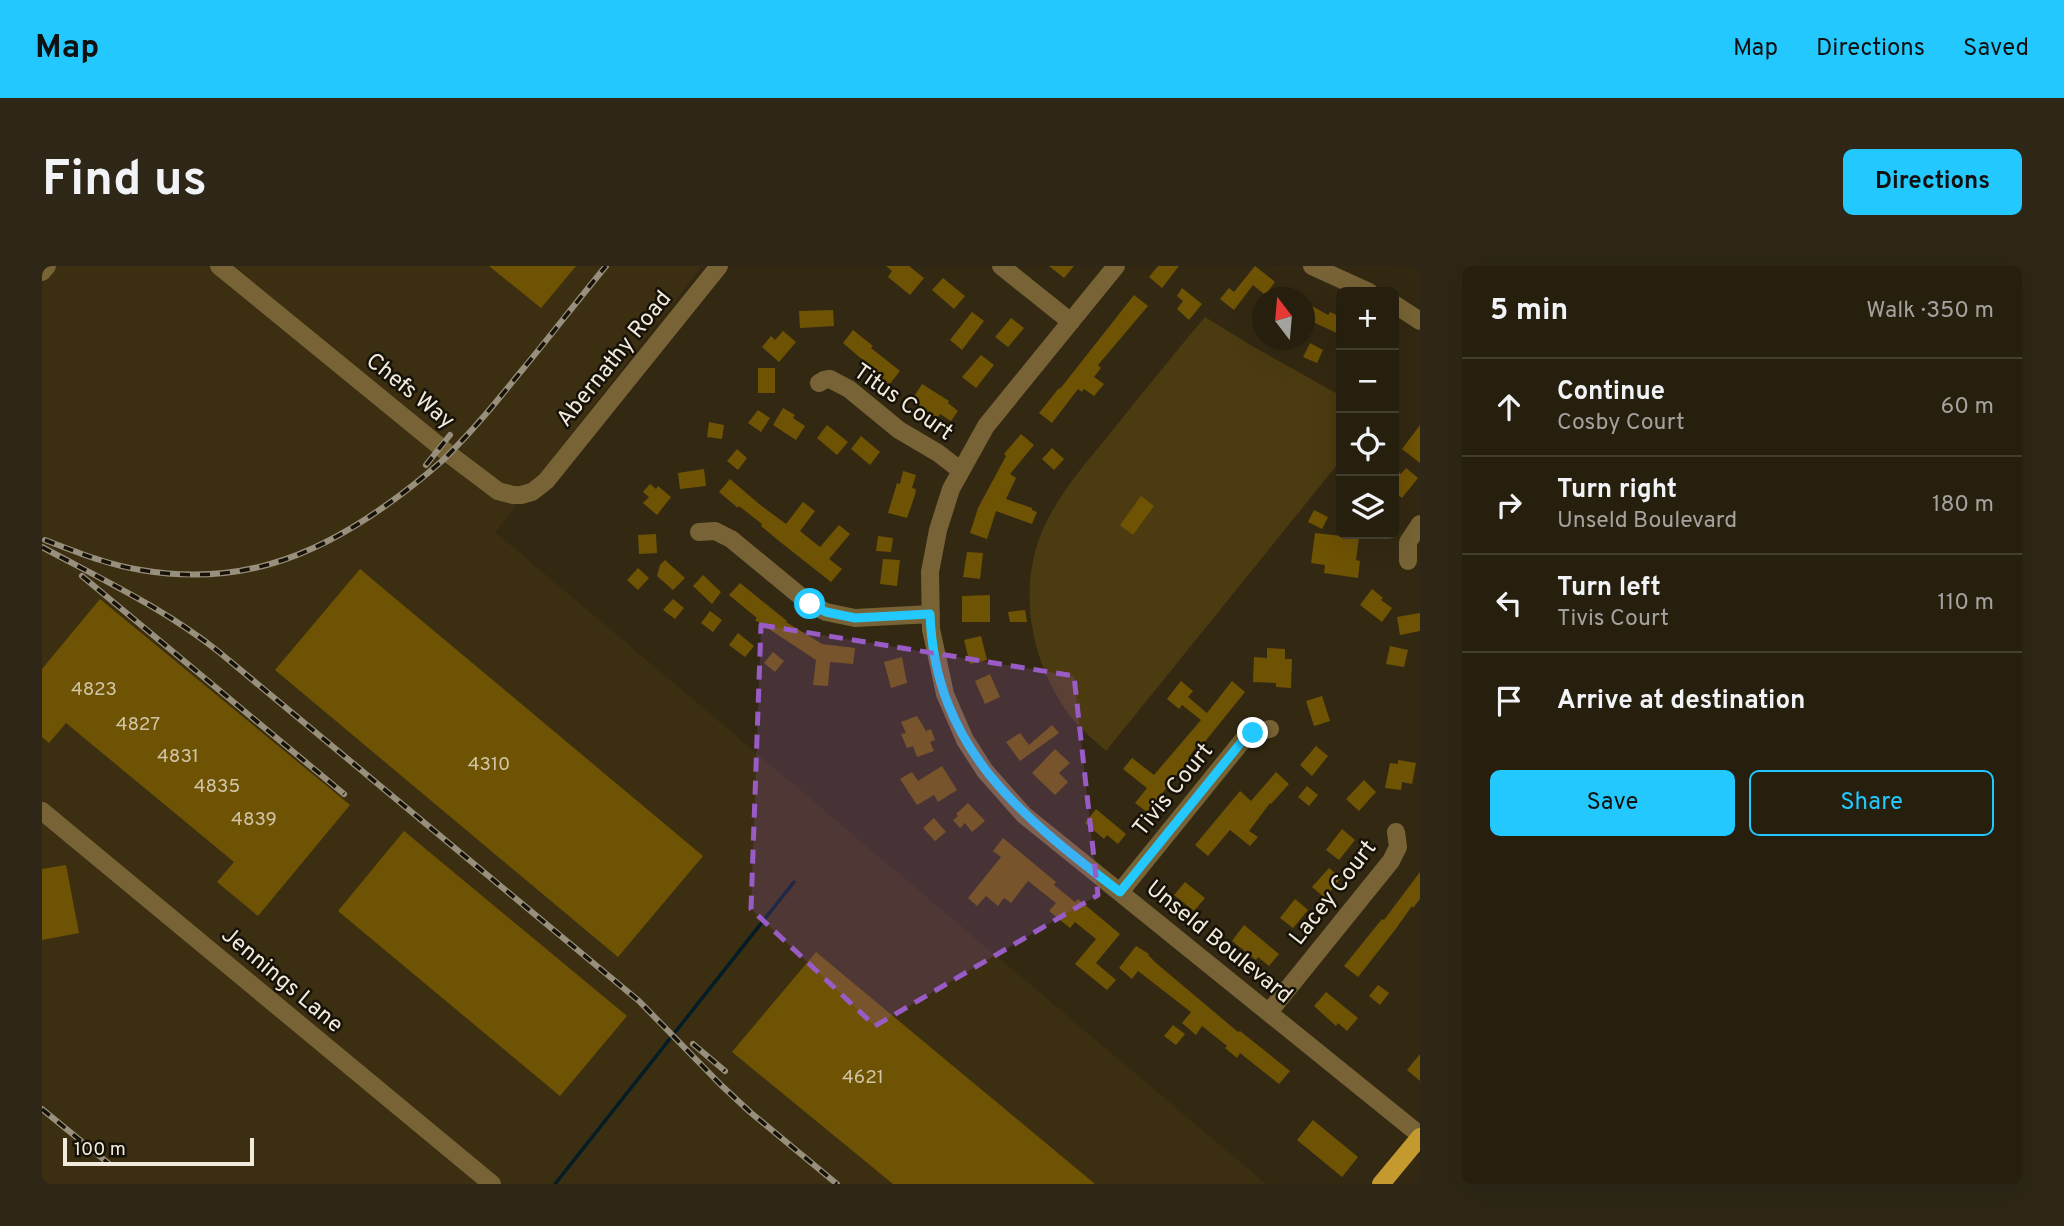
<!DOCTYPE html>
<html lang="en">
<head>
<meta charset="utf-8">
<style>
	:root { --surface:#261f0e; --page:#2e2717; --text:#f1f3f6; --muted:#a4a29e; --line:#423d2e; --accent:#23c9fe }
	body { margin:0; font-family:Overpass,sans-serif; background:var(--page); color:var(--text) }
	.controls { position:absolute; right:21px; top:21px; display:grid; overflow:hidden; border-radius:10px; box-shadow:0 7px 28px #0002 }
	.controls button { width:63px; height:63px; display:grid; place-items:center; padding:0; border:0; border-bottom:2px solid var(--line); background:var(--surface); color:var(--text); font:35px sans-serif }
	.compass { position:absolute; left:1210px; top:21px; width:63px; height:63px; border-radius:50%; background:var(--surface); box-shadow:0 7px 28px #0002; rotate:344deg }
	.scale { position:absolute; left:21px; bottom:18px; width:191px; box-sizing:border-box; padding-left:7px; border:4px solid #f2ebdd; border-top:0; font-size:19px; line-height:24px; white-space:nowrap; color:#f2ebdd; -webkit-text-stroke:5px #161208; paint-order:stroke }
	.stop { position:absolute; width:21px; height:21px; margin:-16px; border:5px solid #23c9fe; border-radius:50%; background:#fff }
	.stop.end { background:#23c9fe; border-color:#fff; box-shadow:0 2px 7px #0008 }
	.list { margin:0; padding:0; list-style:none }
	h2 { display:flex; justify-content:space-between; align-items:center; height:91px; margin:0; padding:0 28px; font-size:30px }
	h2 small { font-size:23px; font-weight:400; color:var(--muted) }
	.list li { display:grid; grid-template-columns:46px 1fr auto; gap:21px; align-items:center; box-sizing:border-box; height:98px; padding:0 28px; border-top:2px solid var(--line) }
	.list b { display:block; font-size:26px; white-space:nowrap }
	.list p { margin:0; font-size:23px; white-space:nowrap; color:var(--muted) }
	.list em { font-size:23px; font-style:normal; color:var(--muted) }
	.actions { display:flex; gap:14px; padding:21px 28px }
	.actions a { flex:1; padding:16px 0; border:2px solid var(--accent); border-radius:10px; text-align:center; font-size:24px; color:var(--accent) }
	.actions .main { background:var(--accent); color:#111 }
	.icon { flex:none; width:38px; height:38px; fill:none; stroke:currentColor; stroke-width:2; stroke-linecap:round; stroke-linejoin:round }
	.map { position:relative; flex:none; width:1378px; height:918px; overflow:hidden; border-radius:10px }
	header { display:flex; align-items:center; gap:42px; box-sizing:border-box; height:98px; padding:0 35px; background:var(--accent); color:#111 }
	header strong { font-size:33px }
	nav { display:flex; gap:38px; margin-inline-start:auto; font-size:24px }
	.intro { display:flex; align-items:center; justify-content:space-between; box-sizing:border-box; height:168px; padding:0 42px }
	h1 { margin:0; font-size:49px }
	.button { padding:18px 32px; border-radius:10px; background:var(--accent); color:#111; font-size:24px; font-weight:700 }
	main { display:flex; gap:42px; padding:0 42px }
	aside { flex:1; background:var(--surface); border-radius:10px; box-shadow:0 7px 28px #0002 }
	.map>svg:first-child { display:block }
	.built { fill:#3c2f11 }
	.green { fill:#4c3b11 }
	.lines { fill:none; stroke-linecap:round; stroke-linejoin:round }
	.stream { stroke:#031c26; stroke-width:3.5 }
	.building { fill:#6f5304 }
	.minor { stroke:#776335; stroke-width:18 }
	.major { stroke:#c49a2e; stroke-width:18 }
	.rail-casing { stroke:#988f7d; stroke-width:6 }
	.rail { stroke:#161208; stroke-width:3.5; stroke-dasharray:10; stroke-linecap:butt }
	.route { stroke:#23c9fe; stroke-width:9 }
	.marked { fill:#995cc6; fill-opacity:0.2; stroke:#995cc6; stroke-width:5; stroke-dasharray:14 9; stroke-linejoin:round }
	.labels { text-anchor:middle; stroke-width:5; stroke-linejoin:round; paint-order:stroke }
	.number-label { font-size:19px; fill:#d1c5a7 }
	.street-label { font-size:23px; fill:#f2ebdd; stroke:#161208 }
</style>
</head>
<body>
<header>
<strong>Map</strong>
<nav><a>Map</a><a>Directions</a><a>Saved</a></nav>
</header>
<div class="intro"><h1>Find us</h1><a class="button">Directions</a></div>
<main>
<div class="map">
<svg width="1378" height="918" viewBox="0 0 1378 918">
	<rect width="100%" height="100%" fill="#332912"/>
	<path class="built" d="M0,0H660L453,266L1224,918H0Z"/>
	<path class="green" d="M1163,51L1205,77L1299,130V194L1064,485C1053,475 1042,466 1033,456C990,404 973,324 1002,261C1018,227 1042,199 1066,170C1098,130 1130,90 1163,51Z"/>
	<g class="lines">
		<path class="stream" d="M513,918L752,616"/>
	</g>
	<path class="building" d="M447,0H534L499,42Z
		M844,0H867L882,12L868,29L846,11L850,5Z
		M1007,0H1032L1022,12Z
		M1116,0H1137L1120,22L1107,11Z
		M1213,0L1233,16L1223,29L1211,19L1192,44L1178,33L1187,22L1192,26Z
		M901,12L923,30L912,43L890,24Z
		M1140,22L1160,38L1147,54L1135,43L1141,35L1135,30Z
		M1092,29L1106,40L1056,99L1059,102L1052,111L1062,118L1052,130L1042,123L1040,126L1036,123L1010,157L997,147L1017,122L1018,123Z
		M1263,36L1286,49L1288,46L1299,51V69L1271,56L1263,72Z
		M791,44L792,60L758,62L757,45Z
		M930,46L942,55L920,84L908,74Z
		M969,52L982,62L966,81L953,71Z
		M811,64L831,80L829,82L858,105L847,119L828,103L829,101L801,77Z
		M741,65L754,76L737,96L720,81L729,70L733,74Z
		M1268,77L1281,84L1275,97L1261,91Z
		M939,89L952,99L934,122L920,111Z
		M716,102H733V127H716Z
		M880,118L907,135L906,137L916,145L909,155L898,148L896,151L890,149L870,134Z
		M741,142L753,149L751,152L763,160L754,174L731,159Z
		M716,144L728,152L719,166L706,157Z
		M667,156L682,159L680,173L665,171Z
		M785,159L806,176L795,189L775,172Z
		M1378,159V197L1360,183Z
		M979,168L992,179L968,208L974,212L964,233L990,242V244L995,246L990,258L954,245L945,273L928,267L936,242L964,190L962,188Z
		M819,170L838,186L828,199L809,183Z
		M1010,182L1022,193L1012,204L1000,193Z
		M695,183L705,192L696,204L685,195Z
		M1352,201L1359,208L1364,202L1376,212L1360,232L1352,226Z
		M662,203L664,220L638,223L636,207Z
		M861,205L874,209L870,222L874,223L873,229L865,252L846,247L855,217L858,218Z
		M688,213L717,238L744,258L761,236L773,245L758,265L778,281L797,259L808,268L787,293L800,303L789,316L737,275L719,260L720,258L697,240L696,242L677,226Z
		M608,218L614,223L616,220L629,231L615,249L601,237L607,231L601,226Z
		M1099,230L1112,240L1091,269L1078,259Z
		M1272,244L1286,251L1280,263L1266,256Z
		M1273,267L1317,272L1314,294L1318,295L1316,312L1282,307L1283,299L1269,297Z
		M614,268L615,287L597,288L596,269Z
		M836,270L851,272L849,286L834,285Z
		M925,286L941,287L938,313L921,311Z
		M841,293L858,294L855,320L838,318Z
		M623,294L643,312L631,324L615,310L618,299Z
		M596,302L607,312L596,324L585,314Z
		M318,303L661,590L576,691L233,404Z
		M661,309L679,326L670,338L651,320Z
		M698,317L745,355L744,356L780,378L813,382L811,398L788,396L786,420L771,419L774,394L713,354L715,352L687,329Z
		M1330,323L1341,332L1339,334L1350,342L1340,356L1318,339Z
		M948,329V356H920V330Z
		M58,333L308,539L216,650L175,616L192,596L24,457L7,477L0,471V403Z
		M631,333L642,342L633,353L621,344Z
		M983,344L985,356H968L966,346Z
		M668,345L680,354L671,366L659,357Z
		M1378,347V365L1358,369L1355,351Z
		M696,367L712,380L703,391L687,379Z
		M939,370L945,394L928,398L922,374Z
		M1348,380L1366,384L1362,401L1344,398Z
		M1225,382L1243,383V393H1250L1249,422L1234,421V417L1211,416L1212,391L1225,392Z
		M731,386L742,395L733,406L722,397Z
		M860,391L865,417L849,422L842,396Z
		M948,408L958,431L943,438L933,415Z
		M1139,415L1151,425L1146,431L1165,447L1190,415L1203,426L1161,478L1158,476L1146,492L1148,493L1105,546L1093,537L1105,522L1081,503L1090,492L1112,509L1159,454L1140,439L1137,443L1125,433Z
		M1280,430L1288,455L1272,460L1264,435Z
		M875,450L884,465L889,463L893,474L888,476L892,485L875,491L871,480L865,482L859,468L864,467L859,456Z
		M1010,459L1017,467L978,495L964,476L978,467L987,479Z
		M1274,480L1286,490L1270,510L1258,499Z
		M1013,483L1028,497L1017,507L1026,516L1013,529L990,507Z
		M1356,494L1374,497L1370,518L1360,516L1359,524L1343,522L1348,497L1356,498Z
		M900,500L915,524L896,536L892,529L875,539L858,513L870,506L876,515Z
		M1234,506L1247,518L1229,538L1228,537L1207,565L1216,571L1208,580L1188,564L1166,590L1153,579L1198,525L1209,535Z
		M1322,514L1334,526L1317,545L1304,533Z
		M1265,520L1276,529L1267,540L1256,531Z
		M926,537L943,555L930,566L923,557L918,562L911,554L916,550L914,548Z
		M1054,543L1084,568L1076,578L1065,569L1062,573L1043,557Z
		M892,552L904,566L893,575L881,562Z
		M1300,563L1313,574L1297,594L1284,584Z
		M362,565L585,750L518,830L296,645Z
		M961,572L1014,616L1012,619L1033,636L1036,633L1078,668L1054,697L1074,714L1065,724L1033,698L1054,673L1033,656L1028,662L1007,645L1014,637L986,615L969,637L962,632L956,640L944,630L935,640L926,632L959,591L951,585Z
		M24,599L37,667L0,674V603Z
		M1287,602L1299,612L1283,632L1270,621Z
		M1378,606V633L1371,642L1370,640L1353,664L1316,711L1302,700L1340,653L1342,654Z
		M1143,616L1163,632L1152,645L1132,629Z
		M1253,633L1266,644L1251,662L1238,652Z
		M1202,659L1237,688L1227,700L1216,691L1214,694L1190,675Z
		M1094,680L1107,688L1106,689L1114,697L1196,766L1198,765L1248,805L1237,818L1198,787L1195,792L1183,782L1185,780L1160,760L1154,769L1140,757L1149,746L1096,705L1090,713L1077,702Z
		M774,686L952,834L1053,918H851L690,786Z
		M1336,719L1347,727L1338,739L1327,730Z
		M1284,726L1316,752L1305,765L1296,757L1294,760L1272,740Z
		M1131,759L1143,768L1134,779L1122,770Z
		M1378,788V815L1365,804Z
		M1271,854L1316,891L1300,911L1255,874Z"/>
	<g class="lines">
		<path class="minor" d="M177,0L407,188L456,225L471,229H479L490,226L504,215L677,0
			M959,0L1029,56
			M1074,0L944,160L909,223L896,264L888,306L889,363L903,428L923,474L943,505L982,549L1378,869
			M1270,0L1327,26
			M0,6L5,0
			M1352,38L1378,55
			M777,117L782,114L788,113L807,123L857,164L896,187L918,204
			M657,266L673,265L689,273L768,338L784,346L813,352L889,348
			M1366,295V276L1378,258
			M0,545L450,918
			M1078,626L1201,474L1211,467L1228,463
			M1227,746L1349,595L1356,581L1354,566"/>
		<path class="major" d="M1339,918L1378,871"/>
		<g class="rail-casing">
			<path id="rail" d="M384,199L408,169
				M3,274C35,286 66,299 99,304C192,320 267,294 343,240C363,226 382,211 401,194C430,166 455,135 481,103C509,69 536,34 564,0
				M0,281C61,314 123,343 177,386L597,735L679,819L708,846L795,918
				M40,310L302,528
				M651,778L683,805
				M0,843L66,897"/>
		</g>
		<use href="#rail" class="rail"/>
	</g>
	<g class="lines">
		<path class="route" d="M768,338L784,346L813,352L888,348C893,483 979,550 1078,626L1201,474L1211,467"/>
	</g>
	<path class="marked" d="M719,359L1032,410L1056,629L833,760L709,643Z"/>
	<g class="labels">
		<g class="number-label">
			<text x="52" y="429">4823</text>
			<text x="96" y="464">4827</text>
			<text x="136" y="496">4831</text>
			<text x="447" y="504">4310</text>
			<text x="175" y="526">4835</text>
			<text x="212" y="559">4839</text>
			<text x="821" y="817">4621</text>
		</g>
		<g class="street-label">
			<text transform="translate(571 92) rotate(-51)" y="8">Abernathy Road</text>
			<text transform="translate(369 124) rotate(39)" y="8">Chefs Way</text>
			<text transform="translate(862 135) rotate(35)" y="8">Titus Court</text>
			<text transform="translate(1130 523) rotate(-51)" y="8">Tivis Court</text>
			<text transform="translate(1290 626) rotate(-52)" y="8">Lacey Court</text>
			<text transform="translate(1178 675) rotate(39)" y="8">Unseld Boulevard</text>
			<text transform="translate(241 713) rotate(40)" y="8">Jennings Lane</text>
		</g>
	</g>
</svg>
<div class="controls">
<button>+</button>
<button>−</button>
<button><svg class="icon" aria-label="locate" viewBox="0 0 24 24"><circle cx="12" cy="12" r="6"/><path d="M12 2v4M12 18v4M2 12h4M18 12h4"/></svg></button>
<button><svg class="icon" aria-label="layers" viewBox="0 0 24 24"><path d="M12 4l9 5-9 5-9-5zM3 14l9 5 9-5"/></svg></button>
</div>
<svg class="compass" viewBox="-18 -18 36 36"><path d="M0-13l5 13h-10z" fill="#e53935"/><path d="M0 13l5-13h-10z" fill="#a4a29e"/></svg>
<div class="scale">100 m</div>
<div class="stop" style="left:768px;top:338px"></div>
<div class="stop end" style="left:1211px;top:467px"></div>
</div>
<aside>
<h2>5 min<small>Walk · 350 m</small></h2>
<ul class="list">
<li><svg class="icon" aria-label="ahead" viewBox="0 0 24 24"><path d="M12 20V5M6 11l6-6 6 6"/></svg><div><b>Continue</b><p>Cosby Court</p></div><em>60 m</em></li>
<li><svg class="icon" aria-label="right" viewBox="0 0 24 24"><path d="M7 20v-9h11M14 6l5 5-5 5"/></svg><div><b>Turn right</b><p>Unseld Boulevard</p></div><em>180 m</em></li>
<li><svg class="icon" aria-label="left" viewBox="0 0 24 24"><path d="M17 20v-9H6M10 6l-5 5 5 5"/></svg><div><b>Turn left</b><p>Tivis Court</p></div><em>110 m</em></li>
<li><svg class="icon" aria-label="arrive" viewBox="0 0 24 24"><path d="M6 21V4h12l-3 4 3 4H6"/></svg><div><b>Arrive at destination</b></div></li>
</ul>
<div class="actions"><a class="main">Save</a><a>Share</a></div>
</aside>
</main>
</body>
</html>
